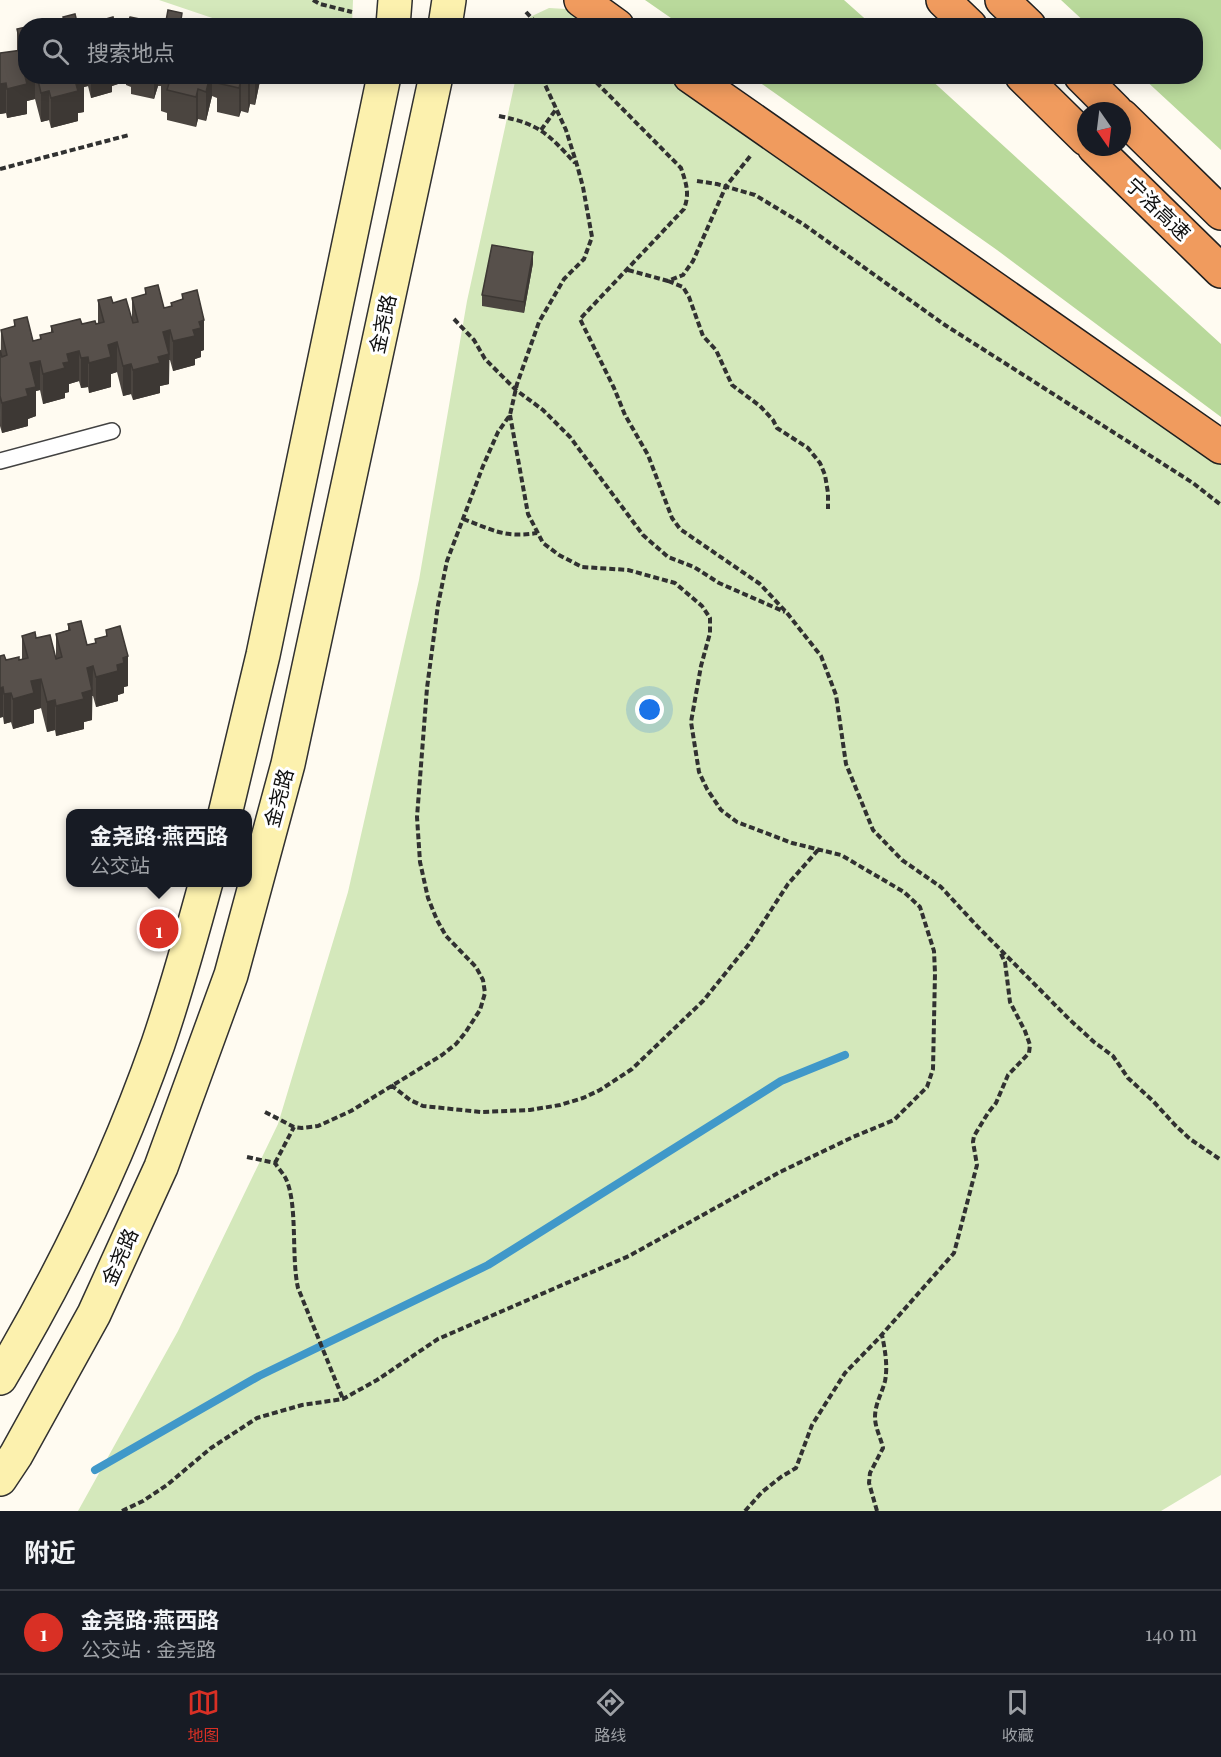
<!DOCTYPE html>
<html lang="zh">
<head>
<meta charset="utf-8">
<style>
	:root { --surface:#171b24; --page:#20242c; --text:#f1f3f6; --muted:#9ea1a6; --line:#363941; --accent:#d93025 }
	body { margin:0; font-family:"Playfair Display","Noto Sans SC",serif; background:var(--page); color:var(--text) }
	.compass { position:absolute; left:1077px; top:102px; width:54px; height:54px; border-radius:50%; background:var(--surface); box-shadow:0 3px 15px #0003; rotate:166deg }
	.you { position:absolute; left:650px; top:710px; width:21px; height:21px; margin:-15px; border:4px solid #fff; border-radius:50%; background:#1a73e8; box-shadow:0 0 0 9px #1a73e833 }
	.badge { display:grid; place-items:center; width:39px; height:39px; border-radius:50%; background:var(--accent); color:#fff; font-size:20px; font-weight:700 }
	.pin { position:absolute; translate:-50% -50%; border:3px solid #fff; box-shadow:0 2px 6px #0006 }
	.popup { position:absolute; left:66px; top:809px; width:186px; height:78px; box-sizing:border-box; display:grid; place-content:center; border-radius:12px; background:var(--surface); filter:drop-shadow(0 2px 4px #0005); font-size:20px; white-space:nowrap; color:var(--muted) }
	.popup b { font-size:22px; color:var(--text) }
	.popup::after { content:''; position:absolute; left:50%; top:100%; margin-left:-12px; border:12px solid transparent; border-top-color:var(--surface) }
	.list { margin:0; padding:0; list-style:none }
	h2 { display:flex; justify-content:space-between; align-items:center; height:78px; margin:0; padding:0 24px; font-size:26px }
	h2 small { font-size:20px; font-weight:400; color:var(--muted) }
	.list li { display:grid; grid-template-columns:39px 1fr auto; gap:18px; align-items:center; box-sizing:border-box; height:84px; padding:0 24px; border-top:2px solid var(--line) }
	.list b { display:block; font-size:22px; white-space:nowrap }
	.list p { margin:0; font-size:20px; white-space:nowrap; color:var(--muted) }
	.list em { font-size:20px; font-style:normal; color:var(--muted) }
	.icon { flex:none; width:33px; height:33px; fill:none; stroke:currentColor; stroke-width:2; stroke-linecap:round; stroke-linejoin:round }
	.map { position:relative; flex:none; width:1221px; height:1511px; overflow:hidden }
	.search { position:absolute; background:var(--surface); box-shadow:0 3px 15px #0003; left:18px; right:18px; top:18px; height:66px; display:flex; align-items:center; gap:15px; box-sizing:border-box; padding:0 21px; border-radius:24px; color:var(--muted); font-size:22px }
	.sheet { height:162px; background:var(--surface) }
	nav { display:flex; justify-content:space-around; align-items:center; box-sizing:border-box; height:84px; border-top:2px solid var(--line); background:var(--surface); font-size:16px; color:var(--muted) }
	nav a { display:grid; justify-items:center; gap:3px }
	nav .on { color:var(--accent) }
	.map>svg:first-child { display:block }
	.green { fill:#d4e8bb }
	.forest { fill:#b9d99b }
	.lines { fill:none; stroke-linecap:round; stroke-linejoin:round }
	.stream { stroke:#4098c9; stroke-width:8 }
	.service-casing { stroke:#424242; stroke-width:18 }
	.secondary-casing { stroke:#313131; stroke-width:36 }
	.motorway-casing { stroke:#202020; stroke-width:36 }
	.path { stroke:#313131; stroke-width:4; stroke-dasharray:6 3; stroke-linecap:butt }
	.service { stroke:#fff; stroke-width:15 }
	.secondary { stroke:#fcf1ae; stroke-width:33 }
	.motorway { stroke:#f09b5e; stroke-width:33 }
	.wall { fill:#4b4540 }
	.shaded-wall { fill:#3d3834 }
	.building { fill:#57504b; stroke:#3d3834; stroke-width:1.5 }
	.labels { text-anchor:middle; stroke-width:6; stroke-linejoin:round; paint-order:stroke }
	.street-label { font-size:20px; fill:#0f0f0f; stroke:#fff }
</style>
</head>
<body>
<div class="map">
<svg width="1221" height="1511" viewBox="0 0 1221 1511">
	<rect width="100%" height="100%" fill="#fffbf1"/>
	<path class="green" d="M159,0H353L352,25H233Z
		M549,8L583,10L604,26H528L530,17Z
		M516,77H674L1221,465V1475L1161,1511H78L178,1331L278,1124L348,892L419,580L467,301Z"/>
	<path class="forest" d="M645,0H844L872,25H681Z
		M1061,0H1221V150L1142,77L1196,76V26L1088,25Z
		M752,77H928L1221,344V417L997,250Z"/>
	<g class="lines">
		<path class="stream" d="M95,1470L259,1376L488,1265L781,1081L845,1055"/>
		<g class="service-casing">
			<path id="service" d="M0,461L112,431"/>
		</g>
		<g class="secondary-casing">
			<path id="secondary" d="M393,26L395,0
				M445,26L449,0
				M225,814L263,655L384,76
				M0,1378C62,1274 118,1158 158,1044C176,991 191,937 206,882
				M0,1479L16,1455L94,1314L161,1167L231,975L288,764L436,76"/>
		</g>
		<g class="motorway-casing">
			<path id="motorway" d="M581,0L617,26
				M943,0L970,26
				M1002,0L1029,26
				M690,76L1221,447
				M1022,76L1086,139
				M1081,76L1116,111
				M1122,116L1221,213
				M1094,147L1221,271"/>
		</g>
		<path class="path" d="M313,0L320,4L352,12
			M526,12L539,26
			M590,76L681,168C686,183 690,193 684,209L580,319L614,388L625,415L648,455L672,518L680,529L760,584L787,613L821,656L836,695L846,764L873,830L902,860L941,887L977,926L1069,1019L1094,1042L1113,1056L1128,1078L1153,1101L1175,1125L1190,1139L1221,1160
			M499,116C540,124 548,134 575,163
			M541,130L557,108
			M0,169L129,135
			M697,181L717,184L755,195L803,224L945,325L1193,483L1221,505
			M628,270L668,281L683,275L693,261L726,186L752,154
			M668,281L683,287L689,297L703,336L716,350L732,385L760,406L773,420L777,428L808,448L820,463L825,475L828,493V509
			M454,319L474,340L485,359L516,390L543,410L570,437L643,535L668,557L694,567L719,583L785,612
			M463,519C493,530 504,538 537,533
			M391,1085L410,1100L423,1106L481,1112L530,1110L560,1105L583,1098L600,1090L632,1069L703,1001L749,944L788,884L818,850
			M265,1112L294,1127L302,1128L318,1126L351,1111L442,1055L456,1044L465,1033L480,1010L485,993L483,980L476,967L446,936L437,920L428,898L420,862L417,817L427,688L438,605L447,561L483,466L498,432L510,415L517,384L539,322L564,279L584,259L592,237L583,187L577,165L566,130L541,76
			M247,1157L275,1163C278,1168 283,1173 286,1179C298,1205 291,1257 298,1288L343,1399
			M275,1163L294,1127
			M122,1511L143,1501L167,1485L211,1448L257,1418L302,1405L343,1399L377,1380L438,1339L629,1256L780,1172L853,1137L894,1120L927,1087L933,1069L935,973L934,951L920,907L904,892L841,855L792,843L737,822L721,810L707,789L699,772L691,722L701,666L710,633V618L702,606L675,583L628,570L582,567L559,555L543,543L528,514L510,415
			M745,1511L762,1492L781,1477L796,1468L812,1425L845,1373L878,1339L954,1253L977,1165L973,1142L974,1136L988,1113L996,1103L1008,1075L1029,1053L1030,1045L1025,1031L1010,1002L1005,962L1000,952
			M877,1511L869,1483L870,1473L883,1448C881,1438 875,1428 875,1417C875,1404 882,1393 885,1381C888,1366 885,1350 882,1335"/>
		<use href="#service" class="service"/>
		<use href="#secondary" class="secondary"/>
		<use href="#motorway" class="motorway"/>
	</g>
	<path class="wall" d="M26,27V76H261L255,105L250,104L248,113L241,111L239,117L217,112V98L212,96L206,121L198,119L196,127L167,120V113L161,111V86H158L154,99L131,94V87L126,85V78L122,77L118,78V84L112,86V92L91,98L88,86L84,87V112L78,113V121L51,128L49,120L41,122L35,99L27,101V114L7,118L6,113L0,114V53L17,51V29Z
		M533,263L524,313L482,306V295Z
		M145,288L164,308L171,307V303L182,300V294L204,350L201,351V357L195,359V365L173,371L170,360H169V384L160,386V393L133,400L131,394L123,396L117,372L111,374V387L89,393L88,387L81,388L79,381L69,384V392L65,393V398L43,404L40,390L36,391V416L28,419V426L2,433L0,426L1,330L14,327V320L33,341L40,339V335L51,333V326L98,324V300L113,303L132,321V298L145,295Z
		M68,624L87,645L95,643V639L106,636V630L128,686L124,687V693L118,695V701L96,707L93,696H92V720L84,722V729L56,736L55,730L47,732L41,708L34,710V723L13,729L11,722L4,724L3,717L0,656L6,660H22V636L36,638L56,657V634L68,630Z"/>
	<path class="shaded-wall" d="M24,72H26V76H35V99L27,101V114L7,118V89Z
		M78,76H88V86L84,87V112L78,113V121L51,128V98L76,84Z
		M91,76H122V77L118,78V84L112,86V92L91,98Z
		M154,76H158V86L154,99Z
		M210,76H212V96L206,121V92Z
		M250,76V104L248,113V83Z
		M255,76H261L255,105Z
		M241,81V111L239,117V88Z
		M6,83V113L0,114V84Z
		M198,89V119L196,127V97Z
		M49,91V120L41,122V93Z
		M533,252V263L524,313V302Z
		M204,320V350L201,351V357L195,359V365L173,371V341L193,330L199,322Z
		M170,330L169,384L160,386V393L133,400V370L158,357L163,332Z
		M117,342V372L111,374V387L89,393V363L108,345Z
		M79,351V381L69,384V392L65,393V398L43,404V374L67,354Z
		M88,357V387L81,388V358Z
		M40,361V390L36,391V416L28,419V426L2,433V403L30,363Z
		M131,364V394L123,396V366Z
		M0,396H1L0,426Z
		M128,656V686L124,687V693L118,695V701L96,707V677L117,665L123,658Z
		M93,666L92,720L84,722V729L56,736V706L82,693L87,668Z
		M41,679V708L34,710V723L13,729V699L31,681Z
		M3,687V717L0,718V688Z
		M11,693V722L4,724V694Z
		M55,700V730L47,732V702Z"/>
	<path class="building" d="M168,10L182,13L181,20L194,23V26H165Z
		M75,14L78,26H56L65,23L63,17Z
		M113,17L115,26H101L99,21Z
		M130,17L145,20L144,26H127Z
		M216,19L229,22V26H215Z
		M26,27V72H24L27,84L7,89L6,83L0,84V53L22,50L17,29Z
		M37,76H83L84,82L76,84L78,91L51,98L49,91L41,93Z
		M162,76H210L206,92L198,89L196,97L167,90L169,83L161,81Z
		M219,76H250L248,83L241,81L239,88L217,83Z
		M492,245L533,252L524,302L482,295Z
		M158,285L164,308L172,306L171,303L183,299L182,294L197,290L204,320L199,322L201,328L193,330L195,336L173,341L170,330L163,332L169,354L158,357L160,363L133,370L131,364L123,366L117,342L108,345L111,357L89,363L88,357L81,358L79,351L67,354L69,362L63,363L65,368L43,374L40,361L30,363L36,387L26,389L28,396L2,403L0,396V350L2,357L7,355L1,330L15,326L14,320L27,317L33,341L41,339L40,335L53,332L51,326L80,319L82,324L95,321L96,324L104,322L98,300L111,297L113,303L126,299L133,323L138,322L132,298L146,294L145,288Z
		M81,621L87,645L96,643L95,639L107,636L106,630L120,626L128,656L123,658L124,663L117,665L118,671L96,677L93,666L87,668L92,690L82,693L84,699L56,706L55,700L47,702L41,679L31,681L34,693L13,699L11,693L4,694L3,687L0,688V656L4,655L6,660L19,657V660L28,658L22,636L35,632L36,638L50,635L56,659L62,657L56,634L70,630L68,624Z"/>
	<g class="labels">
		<g class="street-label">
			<text transform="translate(1158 209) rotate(44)" y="7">宁洛高速</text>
			<text transform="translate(383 324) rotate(-78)" y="7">金尧路</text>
			<text transform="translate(279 798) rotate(-75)" y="7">金尧路</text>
			<text transform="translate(120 1257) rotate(-66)" y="7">金尧路</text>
		</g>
	</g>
</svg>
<svg class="compass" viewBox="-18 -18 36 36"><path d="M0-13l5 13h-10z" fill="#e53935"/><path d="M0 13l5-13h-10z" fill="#9ea1a6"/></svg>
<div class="you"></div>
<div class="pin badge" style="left:159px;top:929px">1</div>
<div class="popup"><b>金尧路·燕西路</b>公交站</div>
<div class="search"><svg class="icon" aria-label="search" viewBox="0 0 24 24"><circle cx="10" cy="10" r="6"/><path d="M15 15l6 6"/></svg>搜索地点</div>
</div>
<section class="sheet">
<h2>附近<small></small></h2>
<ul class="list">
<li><span class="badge">1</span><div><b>金尧路·燕西路</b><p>公交站 · 金尧路</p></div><em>140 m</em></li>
</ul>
</section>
<nav>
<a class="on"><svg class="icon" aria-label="map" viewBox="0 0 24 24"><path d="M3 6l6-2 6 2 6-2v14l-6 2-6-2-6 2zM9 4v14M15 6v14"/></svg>地图</a>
<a><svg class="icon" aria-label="directions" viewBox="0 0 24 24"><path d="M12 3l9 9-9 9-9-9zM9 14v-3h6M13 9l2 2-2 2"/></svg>路线</a>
<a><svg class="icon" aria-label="saved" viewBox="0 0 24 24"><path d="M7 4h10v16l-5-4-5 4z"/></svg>收藏</a>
</nav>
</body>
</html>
